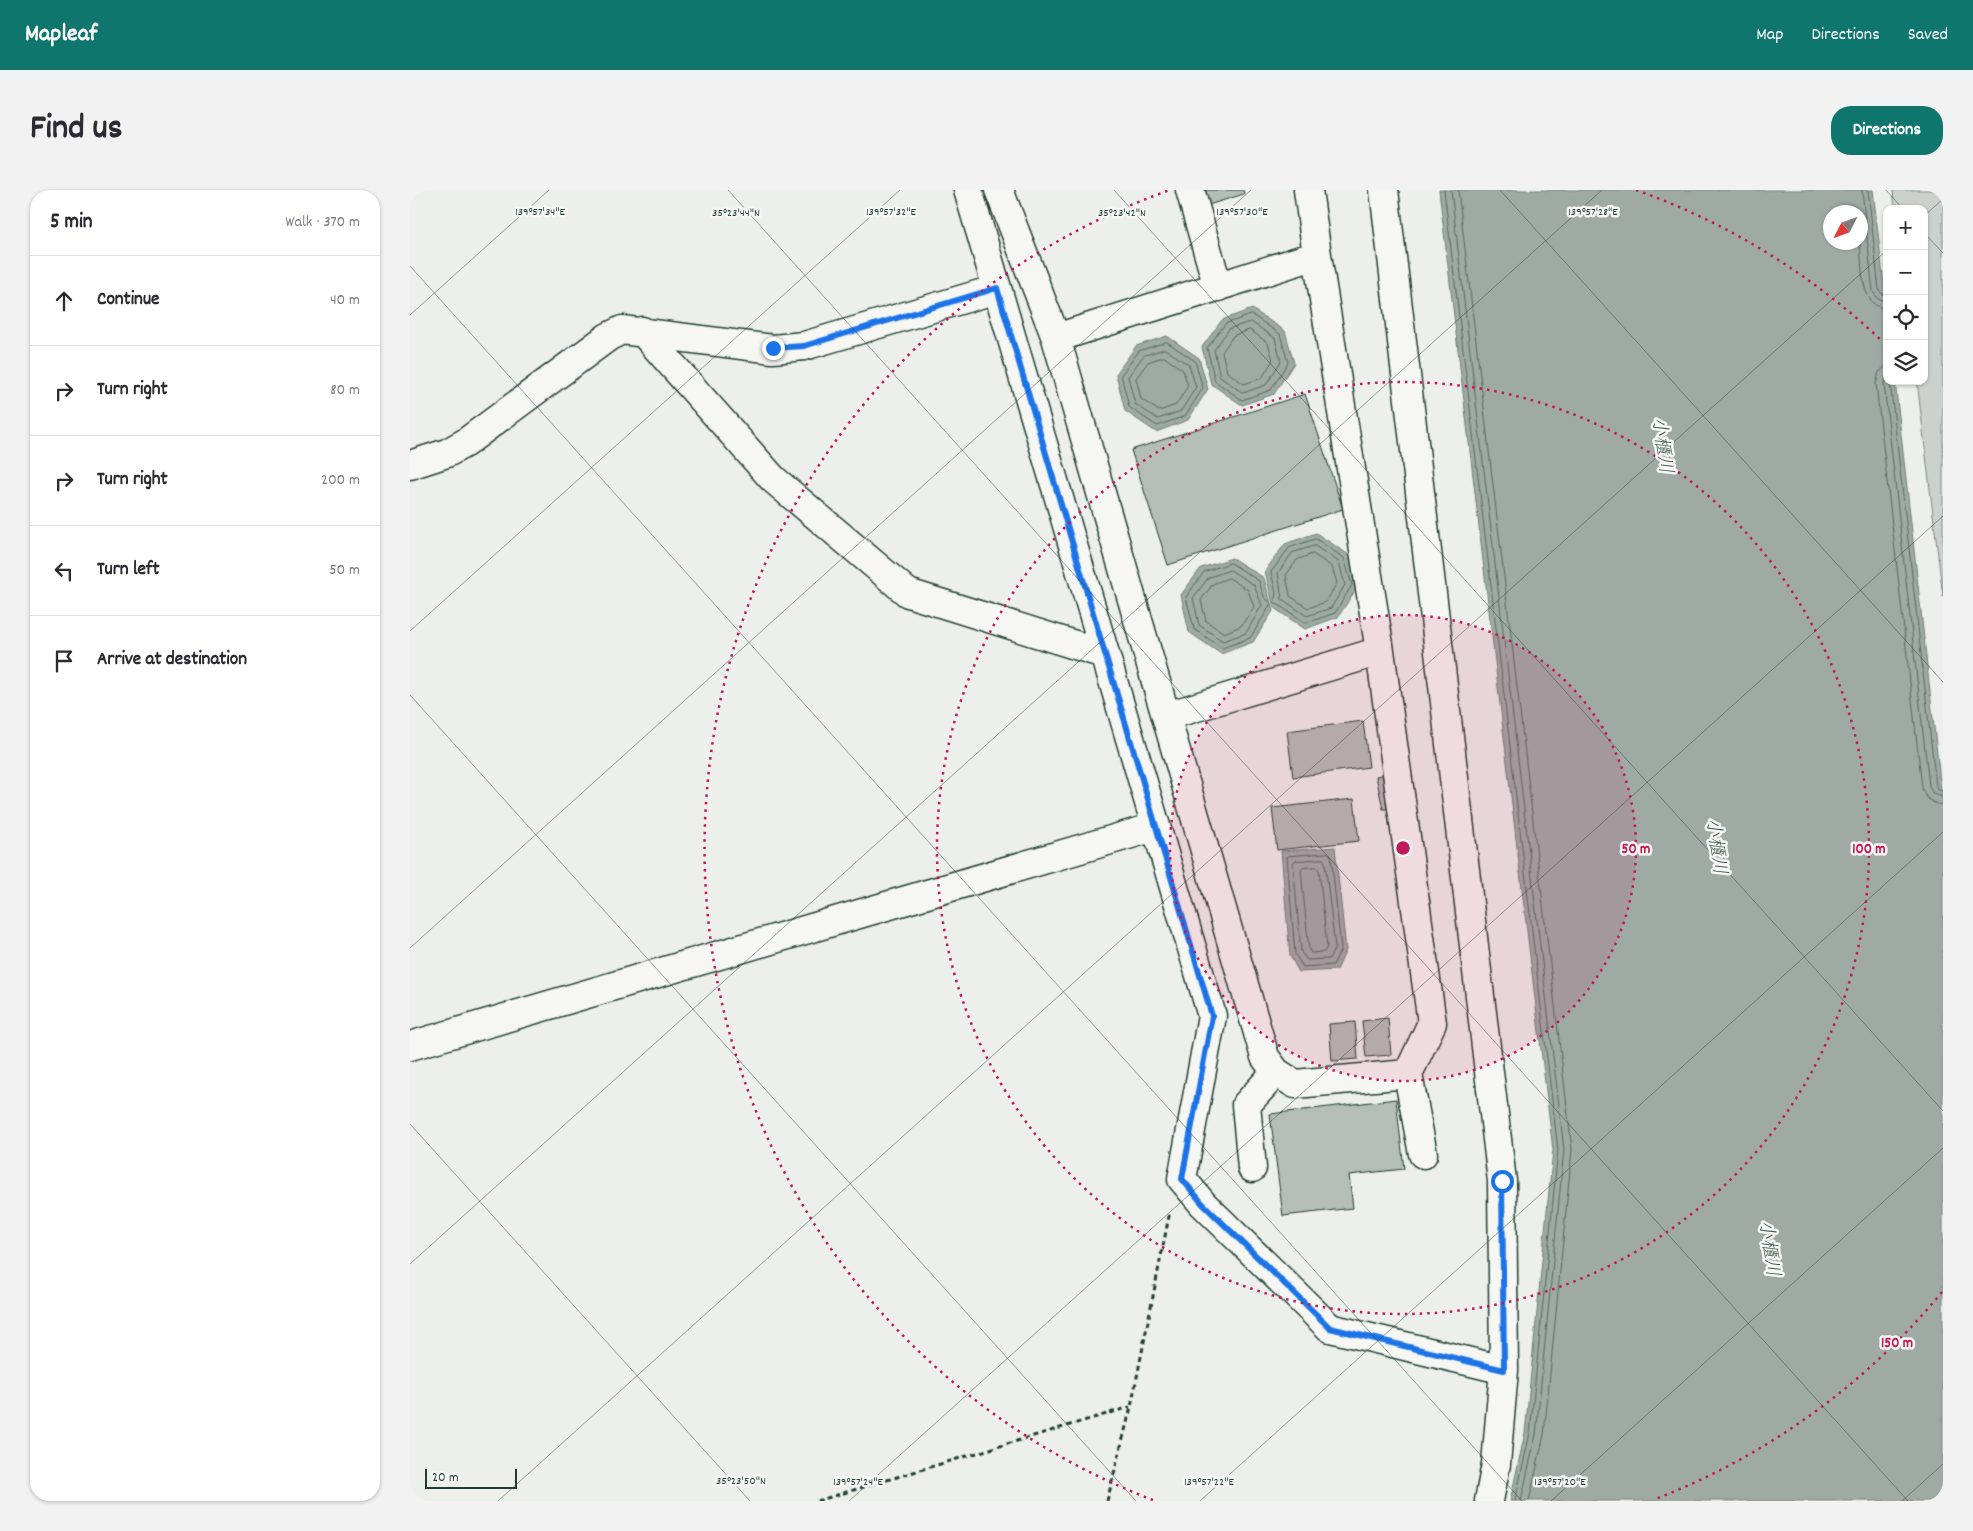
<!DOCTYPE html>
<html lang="en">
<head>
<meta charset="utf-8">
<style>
	:root { --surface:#fff; --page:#f2f2f3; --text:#2b2b33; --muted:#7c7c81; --line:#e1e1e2; --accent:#0f766e }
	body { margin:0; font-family:Dekko,"Klee One",sans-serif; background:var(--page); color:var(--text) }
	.controls { position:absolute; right:15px; top:15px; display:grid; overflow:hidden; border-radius:10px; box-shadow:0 1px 4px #0004 }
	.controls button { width:45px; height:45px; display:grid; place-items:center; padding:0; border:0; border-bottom:1px solid var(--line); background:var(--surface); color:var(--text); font:25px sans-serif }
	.compass { position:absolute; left:1413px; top:15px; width:45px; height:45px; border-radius:50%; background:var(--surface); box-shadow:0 1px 4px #0004; rotate:228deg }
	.scale { position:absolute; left:15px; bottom:12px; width:92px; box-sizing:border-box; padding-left:5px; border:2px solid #1f3d34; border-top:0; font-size:14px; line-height:18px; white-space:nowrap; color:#1f3d34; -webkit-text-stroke:4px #f6f6f2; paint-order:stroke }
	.stop { position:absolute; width:15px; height:15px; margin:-11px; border:4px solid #1a73e8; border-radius:50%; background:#fff }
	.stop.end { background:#1a73e8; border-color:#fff; box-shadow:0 1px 5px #0008 }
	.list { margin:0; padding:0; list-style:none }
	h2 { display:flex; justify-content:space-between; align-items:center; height:65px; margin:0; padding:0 20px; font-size:21px }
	h2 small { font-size:16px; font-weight:400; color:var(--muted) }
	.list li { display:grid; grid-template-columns:32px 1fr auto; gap:15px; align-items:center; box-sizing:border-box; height:90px; padding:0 20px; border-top:1px solid var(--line) }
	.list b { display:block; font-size:19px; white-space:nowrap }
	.list em { font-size:16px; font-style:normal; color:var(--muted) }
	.icon { flex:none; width:28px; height:28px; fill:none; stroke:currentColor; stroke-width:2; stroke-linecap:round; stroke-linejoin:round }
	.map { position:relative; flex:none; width:1533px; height:1311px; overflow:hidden; border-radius:20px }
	header { display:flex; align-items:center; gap:30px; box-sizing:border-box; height:70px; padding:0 25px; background:var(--accent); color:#fff }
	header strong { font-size:24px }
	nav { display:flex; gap:28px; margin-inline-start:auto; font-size:18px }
	.intro { display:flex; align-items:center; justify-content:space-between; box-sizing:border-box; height:120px; padding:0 30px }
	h1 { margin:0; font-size:35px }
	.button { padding:12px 22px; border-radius:20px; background:var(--accent); color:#fff; font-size:18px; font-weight:700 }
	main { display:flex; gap:30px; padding:0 30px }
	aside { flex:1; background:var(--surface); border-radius:20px; box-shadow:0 1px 4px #0004 }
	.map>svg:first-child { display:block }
	.green { fill:#cbd2cc; stroke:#758880 }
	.water { fill:#9faaa4; stroke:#6c7e77; fill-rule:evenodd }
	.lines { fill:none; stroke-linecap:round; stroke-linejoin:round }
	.shore { stroke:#526961; stroke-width:1 }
	.building { fill:#b4bdb8; stroke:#1f3d34 }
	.minor-casing { stroke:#1f3d34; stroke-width:31 }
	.path { stroke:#1f3d34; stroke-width:3; stroke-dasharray:5 4; stroke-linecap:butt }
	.minor { stroke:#f6f6f2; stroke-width:28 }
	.route { stroke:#1a73e8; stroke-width:6 }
	.ticks { fill:none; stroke:#1f3d34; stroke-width:1; stroke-opacity:0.45 }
	.ring { fill:none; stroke:#c2185b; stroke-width:2.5; stroke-dasharray:2.5 5 }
	.labels { text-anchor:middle; stroke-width:5; stroke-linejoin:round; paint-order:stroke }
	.water-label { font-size:19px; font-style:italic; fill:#3f5850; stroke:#f6f6f2 }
	.ticks-label { font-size:12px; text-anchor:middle; fill:#1f3d34; stroke:#f6f6f2; stroke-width:5; stroke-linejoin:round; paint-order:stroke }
	.centre { fill:#c2185b; stroke:#f6f6f2; stroke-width:2.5 }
	.ring-label { font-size:15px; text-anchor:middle; font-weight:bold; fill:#c2185b; stroke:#f6f6f2; stroke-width:5; stroke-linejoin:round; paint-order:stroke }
</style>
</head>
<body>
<header>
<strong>Mapleaf</strong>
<nav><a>Map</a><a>Directions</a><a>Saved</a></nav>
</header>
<div class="intro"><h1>Find us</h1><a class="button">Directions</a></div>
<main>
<aside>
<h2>5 min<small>Walk · 370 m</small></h2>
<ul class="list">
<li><svg class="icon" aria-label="ahead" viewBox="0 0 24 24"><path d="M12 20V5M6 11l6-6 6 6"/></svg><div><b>Continue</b></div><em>40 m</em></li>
<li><svg class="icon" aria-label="right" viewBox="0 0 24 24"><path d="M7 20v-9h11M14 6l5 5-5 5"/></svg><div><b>Turn right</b></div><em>80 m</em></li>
<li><svg class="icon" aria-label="right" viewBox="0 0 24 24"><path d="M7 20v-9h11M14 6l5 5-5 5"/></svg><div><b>Turn right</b></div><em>200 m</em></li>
<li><svg class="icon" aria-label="left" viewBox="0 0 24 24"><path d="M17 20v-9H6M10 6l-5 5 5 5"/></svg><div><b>Turn left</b></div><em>50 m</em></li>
<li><svg class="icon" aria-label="arrive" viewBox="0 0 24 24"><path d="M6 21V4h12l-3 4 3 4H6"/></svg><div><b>Arrive at destination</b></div></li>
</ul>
</aside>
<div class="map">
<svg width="1533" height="1311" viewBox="0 0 1533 1311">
	<rect width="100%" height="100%" fill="#edefea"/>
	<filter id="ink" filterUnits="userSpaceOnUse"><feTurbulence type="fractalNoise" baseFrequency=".02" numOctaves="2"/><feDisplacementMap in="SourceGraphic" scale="10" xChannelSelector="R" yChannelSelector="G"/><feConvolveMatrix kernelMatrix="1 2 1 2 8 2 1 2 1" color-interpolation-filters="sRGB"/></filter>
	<g filter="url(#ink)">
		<path class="green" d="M1483,0H1533V407L1507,191H1514V19H1485Z"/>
		<path class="water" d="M1029,0H1463L1477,121V191H1485L1533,617V1311H1100L1115,1243L1143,960ZM1420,22H1450V52H1420Z
			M842,119L875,141L884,173L864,204L832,215L801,194L792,157L812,130Z
			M757,146L789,168L798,199L778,230L746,242L715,221L706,184L726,156Z
			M906,343L939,365L948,396L928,427L895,439L864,418L855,381L875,354Z
			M822,368L854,388L863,421L843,452L811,464L779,442L771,405L791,378Z
			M925,657L936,760L927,780L889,782L880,766L871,661Z"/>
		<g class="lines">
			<path class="shore" d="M1034,0L1148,960L1120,1243L1105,1311
				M1041,0L1154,959L1126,1244L1111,1311
				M1048,0L1162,959L1134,1245L1119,1311
				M1452,0L1463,102L1468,109L1477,111
				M1458,0L1469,100L1472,104L1477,105
				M1450,52C1452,73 1449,118 1477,119
				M842,125L870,144L878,172L861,200L832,210L805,191L797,158L815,134Z
				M841,132L865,148L871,171L856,195L833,203L810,187L804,160L819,139Z
				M840,140L858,153L863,170L852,188L834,194L817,182L812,162L823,146Z
				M757,152L785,171L793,198L775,226L747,236L719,217L711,185L729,161Z
				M755,159L779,175L786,197L771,221L748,229L725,214L718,187L733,166Z
				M754,167L773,180L778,196L766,215L749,221L731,209L726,188L738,172Z
				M1477,175L1469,182L1466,194L1512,597C1514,608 1522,614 1533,615
				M1477,184L1474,194L1519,596L1523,604L1533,607
				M1480,191L1526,596L1528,600L1533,601
				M906,349L934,368L942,395L925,423L896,433L864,412L866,403L861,382L879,358Z
				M905,356L929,372L935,395L921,418L897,426L872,409L868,383L882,363Z
				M903,364L922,377L927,393L916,412L898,418L880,406L876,385L887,370Z
				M821,373L849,391L854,407L861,413L857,421L840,448L812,458L784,439L776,407L794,382Z
				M820,380L844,395L852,415L836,443L813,451L789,435L783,408L798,388Z
				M819,388L838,400L844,417L831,436L814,443L796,431L791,410L803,394Z
				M918,663L921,665L931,759L923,775L893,777L885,764L877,667L879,666Z
				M913,669L915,672L925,758L919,769L897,770L891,762L883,673L885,671Z
				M906,677L909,680L917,757L914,762L901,763L899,760L891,681L893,678Z"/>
		</g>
		<path class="building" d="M790,0H833L834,4L795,16Z
			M895,204L933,319L758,375L721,260Z
			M953,531L959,577L883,587L877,541Z
			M978,584L984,619H973L966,586Z
			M944,609L949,651L867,660L862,618Z
			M978,828L981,865L956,867L952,831Z
			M945,832L948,869L922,871L919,834Z
			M986,909L994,979L939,985L943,1018L873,1026L860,924Z"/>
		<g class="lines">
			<g class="minor-casing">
				<path id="minor" d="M558,0L802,826L772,989L793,1014L920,1138L1094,1180
					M589,0L646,148L855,867L866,882L836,915L842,978
					M780,0L808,97
					M898,0L907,65
					M974,0L1092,991L1094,1180L1086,1274L1079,1311
					M232,141L363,289L498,403L694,464
					M646,148L907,65L970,461
					M0,275L37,263L55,253L198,147L212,140L363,159L394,156L587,99
					M757,526L970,461L1022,833L998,884
					M0,856L745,637
					M866,882L885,894L998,884L1013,964"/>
			</g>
			<path class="path" d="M407,1311L720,1217
				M697,1311L721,1217L760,1021"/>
			<use href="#minor" class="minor"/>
		</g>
	</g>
	<g class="lines" filter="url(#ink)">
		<path class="route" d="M363,158L394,156L587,98L802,826L772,989L793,1014L920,1138L1094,1180L1092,991"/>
	</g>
	<path class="ticks" d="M318,0L1498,1311M704,0L1533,921M1090,0L1533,492M1476,0L1493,19M1514,26L1533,9M1514,43L1533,63M0,76L1112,1311M0,125L139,0M0,441L490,0M0,505L726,1311M0,758L841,0M0,934L340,1311M0,1074L1192,0M88,1311L1477,60M439,1311L1533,326M790,1311L1533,642M1141,1311L1533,958M1492,1311L1533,1274"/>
	<circle cx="993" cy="658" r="233" fill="#c2185b" fill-opacity=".12"/>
	<g class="ring">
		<circle cx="993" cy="658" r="233"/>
		<circle cx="993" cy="658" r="466"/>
		<path d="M1532 1102A698 698 0 0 1 1243 1310M743 1310A698 698 0 0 1 760 0M1226 0A698 698 0 0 1 1473 152"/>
	</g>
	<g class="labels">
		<g class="water-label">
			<text transform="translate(1254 255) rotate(82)" y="7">小櫃川</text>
			<text transform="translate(1308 656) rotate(82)" y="7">小櫃川</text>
			<text transform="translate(1361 1058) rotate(82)" y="7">小櫃川</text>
		</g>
	</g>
	<g class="ticks-label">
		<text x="130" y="25">139°57'34"E</text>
		<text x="481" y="25">139°57'32"E</text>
		<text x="832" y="25">139°57'30"E</text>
		<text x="1183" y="25">139°57'28"E</text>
		<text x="326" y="26">35°23'44"N</text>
		<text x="712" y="26">35°23'42"N</text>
		<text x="331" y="1294">35°23'50"N</text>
		<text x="448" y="1295">139°57'24"E</text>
		<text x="799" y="1295">139°57'22"E</text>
		<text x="1150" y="1295">139°57'20"E</text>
	</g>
	<circle cx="993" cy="658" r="8" class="centre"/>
	<g class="ring-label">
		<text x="1226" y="663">50 m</text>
		<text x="1459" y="663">100 m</text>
		<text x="1487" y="1157">150 m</text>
	</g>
</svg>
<div class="controls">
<button>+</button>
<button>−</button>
<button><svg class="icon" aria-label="locate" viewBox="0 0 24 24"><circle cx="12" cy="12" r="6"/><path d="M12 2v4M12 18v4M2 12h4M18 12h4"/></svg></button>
<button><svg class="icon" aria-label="layers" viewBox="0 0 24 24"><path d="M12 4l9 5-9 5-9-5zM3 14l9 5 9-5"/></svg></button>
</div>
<svg class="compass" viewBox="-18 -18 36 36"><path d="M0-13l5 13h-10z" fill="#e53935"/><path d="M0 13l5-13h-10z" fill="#7c7c81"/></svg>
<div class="scale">20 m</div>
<div class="stop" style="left:1092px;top:991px"></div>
<div class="stop end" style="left:363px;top:158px"></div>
</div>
</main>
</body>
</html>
